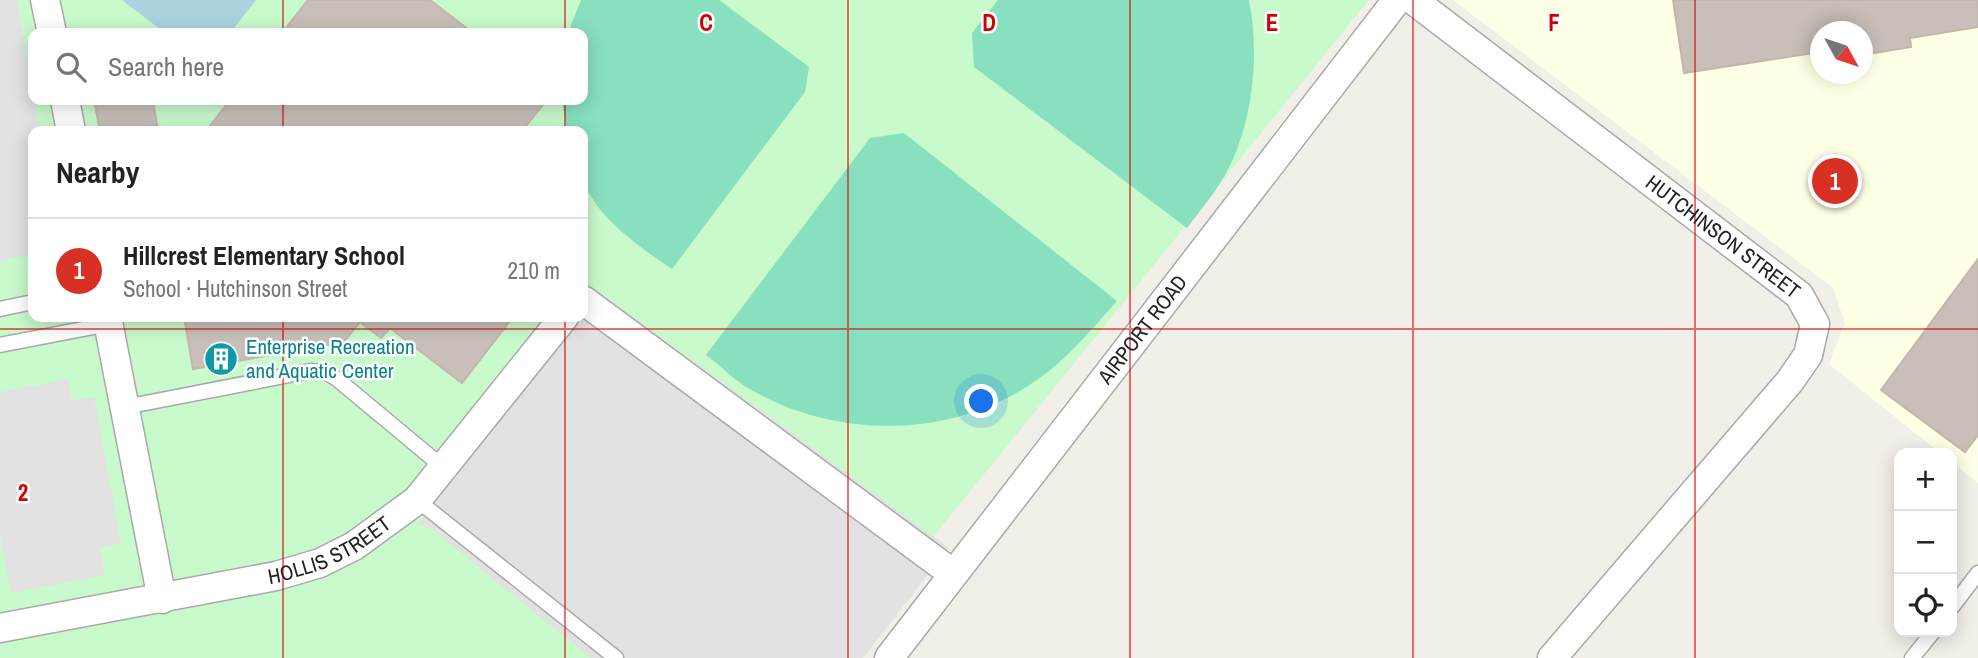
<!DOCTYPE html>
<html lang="en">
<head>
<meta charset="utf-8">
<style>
	:root { --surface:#fff; --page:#f6f6f6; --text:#222; --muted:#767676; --line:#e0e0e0; --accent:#d93025 }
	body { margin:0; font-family:"Archivo Narrow",sans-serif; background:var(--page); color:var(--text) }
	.controls { position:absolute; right:21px; bottom:21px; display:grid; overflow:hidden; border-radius:14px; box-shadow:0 4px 18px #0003 }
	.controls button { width:63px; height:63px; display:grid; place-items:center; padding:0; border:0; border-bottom:2px solid var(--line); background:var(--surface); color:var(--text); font:35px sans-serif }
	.compass { position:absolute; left:1810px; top:21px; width:63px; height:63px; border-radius:50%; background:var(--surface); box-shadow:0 4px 18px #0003; rotate:130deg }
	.you { position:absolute; left:982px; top:402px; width:24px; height:24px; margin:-18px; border:5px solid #fff; border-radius:50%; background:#1a73e8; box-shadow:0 0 0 10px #1a73e833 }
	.badge { display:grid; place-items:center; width:46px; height:46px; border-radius:50%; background:var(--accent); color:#fff; font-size:23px; font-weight:700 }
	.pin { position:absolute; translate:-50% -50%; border:4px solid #fff; box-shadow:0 2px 7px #0006 }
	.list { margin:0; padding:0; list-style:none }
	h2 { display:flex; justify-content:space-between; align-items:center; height:91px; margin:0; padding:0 28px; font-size:30px }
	h2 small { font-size:23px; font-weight:400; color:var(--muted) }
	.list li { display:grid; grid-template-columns:46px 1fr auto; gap:21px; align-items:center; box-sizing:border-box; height:105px; padding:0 28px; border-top:2px solid var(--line) }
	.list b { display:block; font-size:26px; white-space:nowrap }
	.list p { margin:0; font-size:23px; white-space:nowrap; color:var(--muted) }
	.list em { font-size:23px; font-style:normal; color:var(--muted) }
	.icon { flex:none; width:38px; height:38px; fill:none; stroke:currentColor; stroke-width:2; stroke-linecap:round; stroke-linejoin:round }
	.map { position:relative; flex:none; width:1978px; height:658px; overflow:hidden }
	.search { position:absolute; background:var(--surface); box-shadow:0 4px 18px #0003; left:28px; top:28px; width:560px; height:77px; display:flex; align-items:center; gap:18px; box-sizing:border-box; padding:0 24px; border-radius:14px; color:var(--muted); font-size:26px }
	.panel { position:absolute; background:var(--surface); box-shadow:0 4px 18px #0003; left:28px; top:126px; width:560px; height:196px; border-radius:14px }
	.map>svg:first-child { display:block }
	.education { fill:#ffffe5; fill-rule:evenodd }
	.park { fill:#c8facc; fill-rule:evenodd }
	.pitch { fill:#88e0be }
	.parking { fill:#e2e2e2 }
	.water { fill:#aad3df }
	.building { fill:#c7bfb8; stroke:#c4b6ab; stroke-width:2 }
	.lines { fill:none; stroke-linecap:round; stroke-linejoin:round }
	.service-casing { stroke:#a9a9a9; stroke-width:17 }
	.minor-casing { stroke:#a9a9a9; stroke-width:31 }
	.service { stroke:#fff; stroke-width:14 }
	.minor { stroke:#fff; stroke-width:28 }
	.grid { fill:none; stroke:#d40000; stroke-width:2; stroke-opacity:0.55 }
	.labels { text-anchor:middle; stroke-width:5; stroke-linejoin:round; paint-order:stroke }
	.street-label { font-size:21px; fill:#222; stroke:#fff }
	.culture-label { font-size:21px; fill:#0d838f; stroke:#fff; text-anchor:start }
	.grid-label { font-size:23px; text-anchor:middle; font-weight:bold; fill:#d40000; stroke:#fff; stroke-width:5; stroke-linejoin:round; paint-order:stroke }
</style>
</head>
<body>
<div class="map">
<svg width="1978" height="658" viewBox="0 0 1978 658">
	<rect width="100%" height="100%" fill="#f2efe9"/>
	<path class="education" d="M1453,0H1978V483L1952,462V453H1940L1829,364L1845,323L1833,288ZM1820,32H1862V74H1820Z"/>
	<path class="park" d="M0,0H1369L835,658H0ZM33,33H583V100H33ZM33,131H583V317H33Z"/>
	<path class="pitch" d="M581,0H719L809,67L805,92L672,269C643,250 588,212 583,175C581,161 583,146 583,131H567L562,100H583V33H568Z
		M998,0H1249C1260,54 1253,126 1225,175C1214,194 1200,211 1187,228L974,67L972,33Z
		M904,133L1117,301C1096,324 1075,350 1050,370C965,439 841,443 748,388C733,379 720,365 706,355L870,138Z"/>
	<path class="parking" d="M0,0H17L39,131H33V254L0,261Z
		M599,292L949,548L863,658H591L433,530L418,524Z
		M68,379L72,401L94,397L121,543L100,547L105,575L11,593L0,535V392Z"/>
	<path class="water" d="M122,0H256L230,33H165Z"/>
	<path class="building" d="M308,0H430L473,33H282Z
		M1673,0H1978V27L1910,38L1911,47L1862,55V32H1820V52L1684,73Z
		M94,100H153L157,125L100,131Z
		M230,100H547L522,131H206Z
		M1978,259V435L1965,452L1881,390Z
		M184,317H513L462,383L390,328L381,338L360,322L339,348L333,344L193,369Z"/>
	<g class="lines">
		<g class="service-casing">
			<path id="service" d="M0,309L33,302
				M0,345L109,324
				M125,407L310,371L325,372L337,379L444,468
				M417,500L616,658
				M1952,607L1978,573
				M1912,658L1933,632"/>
		</g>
		<g class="minor-casing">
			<g id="minor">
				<path d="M45,0L52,33"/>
				<path id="s1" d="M1413,0L1799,295L1815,324L1808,355L1790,381L1552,658"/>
				<path d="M65,100L71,131"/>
				<path d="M583,300L952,573"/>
				<path d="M107,317L162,599"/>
				<path id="s2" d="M0,628L276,576L320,563L354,546L417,500L564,317"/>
				<path id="s3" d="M889,658L1397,0"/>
			</g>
		</g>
		<use href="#service" class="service"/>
		<use href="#minor" class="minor"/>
	</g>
	<path class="grid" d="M283,0V33M565,0V33M848,0V658M1130,0V658M1413,0V658M1695,0V658M283,100V131M565,100V131M283,317V658M565,317V658M0,329H1978"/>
	<defs>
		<g id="building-disc" transform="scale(1.75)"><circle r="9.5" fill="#0f9aa8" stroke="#fff"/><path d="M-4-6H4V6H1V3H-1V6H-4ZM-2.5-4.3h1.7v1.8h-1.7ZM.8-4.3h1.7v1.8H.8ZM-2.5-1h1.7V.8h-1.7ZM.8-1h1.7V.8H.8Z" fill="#fff"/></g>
	</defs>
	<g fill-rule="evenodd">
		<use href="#building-disc" x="221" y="359"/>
	</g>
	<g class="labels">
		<g class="street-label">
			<text dy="7" stroke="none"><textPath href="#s1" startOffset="390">HUTCHINSON STREET</textPath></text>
			<text dy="7" stroke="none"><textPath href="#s3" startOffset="415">AIRPORT ROAD</textPath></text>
			<text dy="7" stroke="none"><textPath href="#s2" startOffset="340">HOLLIS STREET</textPath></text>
		</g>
		<g class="culture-label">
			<text x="246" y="354">Enterprise Recreation<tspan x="246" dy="24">and Aquatic Center</tspan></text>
		</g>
	</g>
	<g class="grid-label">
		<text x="706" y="31">C</text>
		<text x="989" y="31">D</text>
		<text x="1272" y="31">E</text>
		<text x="1554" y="31">F</text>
		<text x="23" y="501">2</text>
	</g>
</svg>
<div class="controls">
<button>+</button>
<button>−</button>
<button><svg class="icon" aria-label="locate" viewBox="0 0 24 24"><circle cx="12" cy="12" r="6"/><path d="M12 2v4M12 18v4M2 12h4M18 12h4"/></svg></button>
</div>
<svg class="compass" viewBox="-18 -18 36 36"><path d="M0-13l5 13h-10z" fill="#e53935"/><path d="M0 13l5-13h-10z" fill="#767676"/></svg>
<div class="you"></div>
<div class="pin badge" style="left:1835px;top:181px">1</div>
<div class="search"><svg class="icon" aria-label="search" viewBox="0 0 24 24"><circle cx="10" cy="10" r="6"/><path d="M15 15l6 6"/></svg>Search here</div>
<section class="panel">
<h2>Nearby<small></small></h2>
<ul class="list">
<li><span class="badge">1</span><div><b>Hillcrest Elementary School</b><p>School · Hutchinson Street</p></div><em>210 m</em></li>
</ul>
</section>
</div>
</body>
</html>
